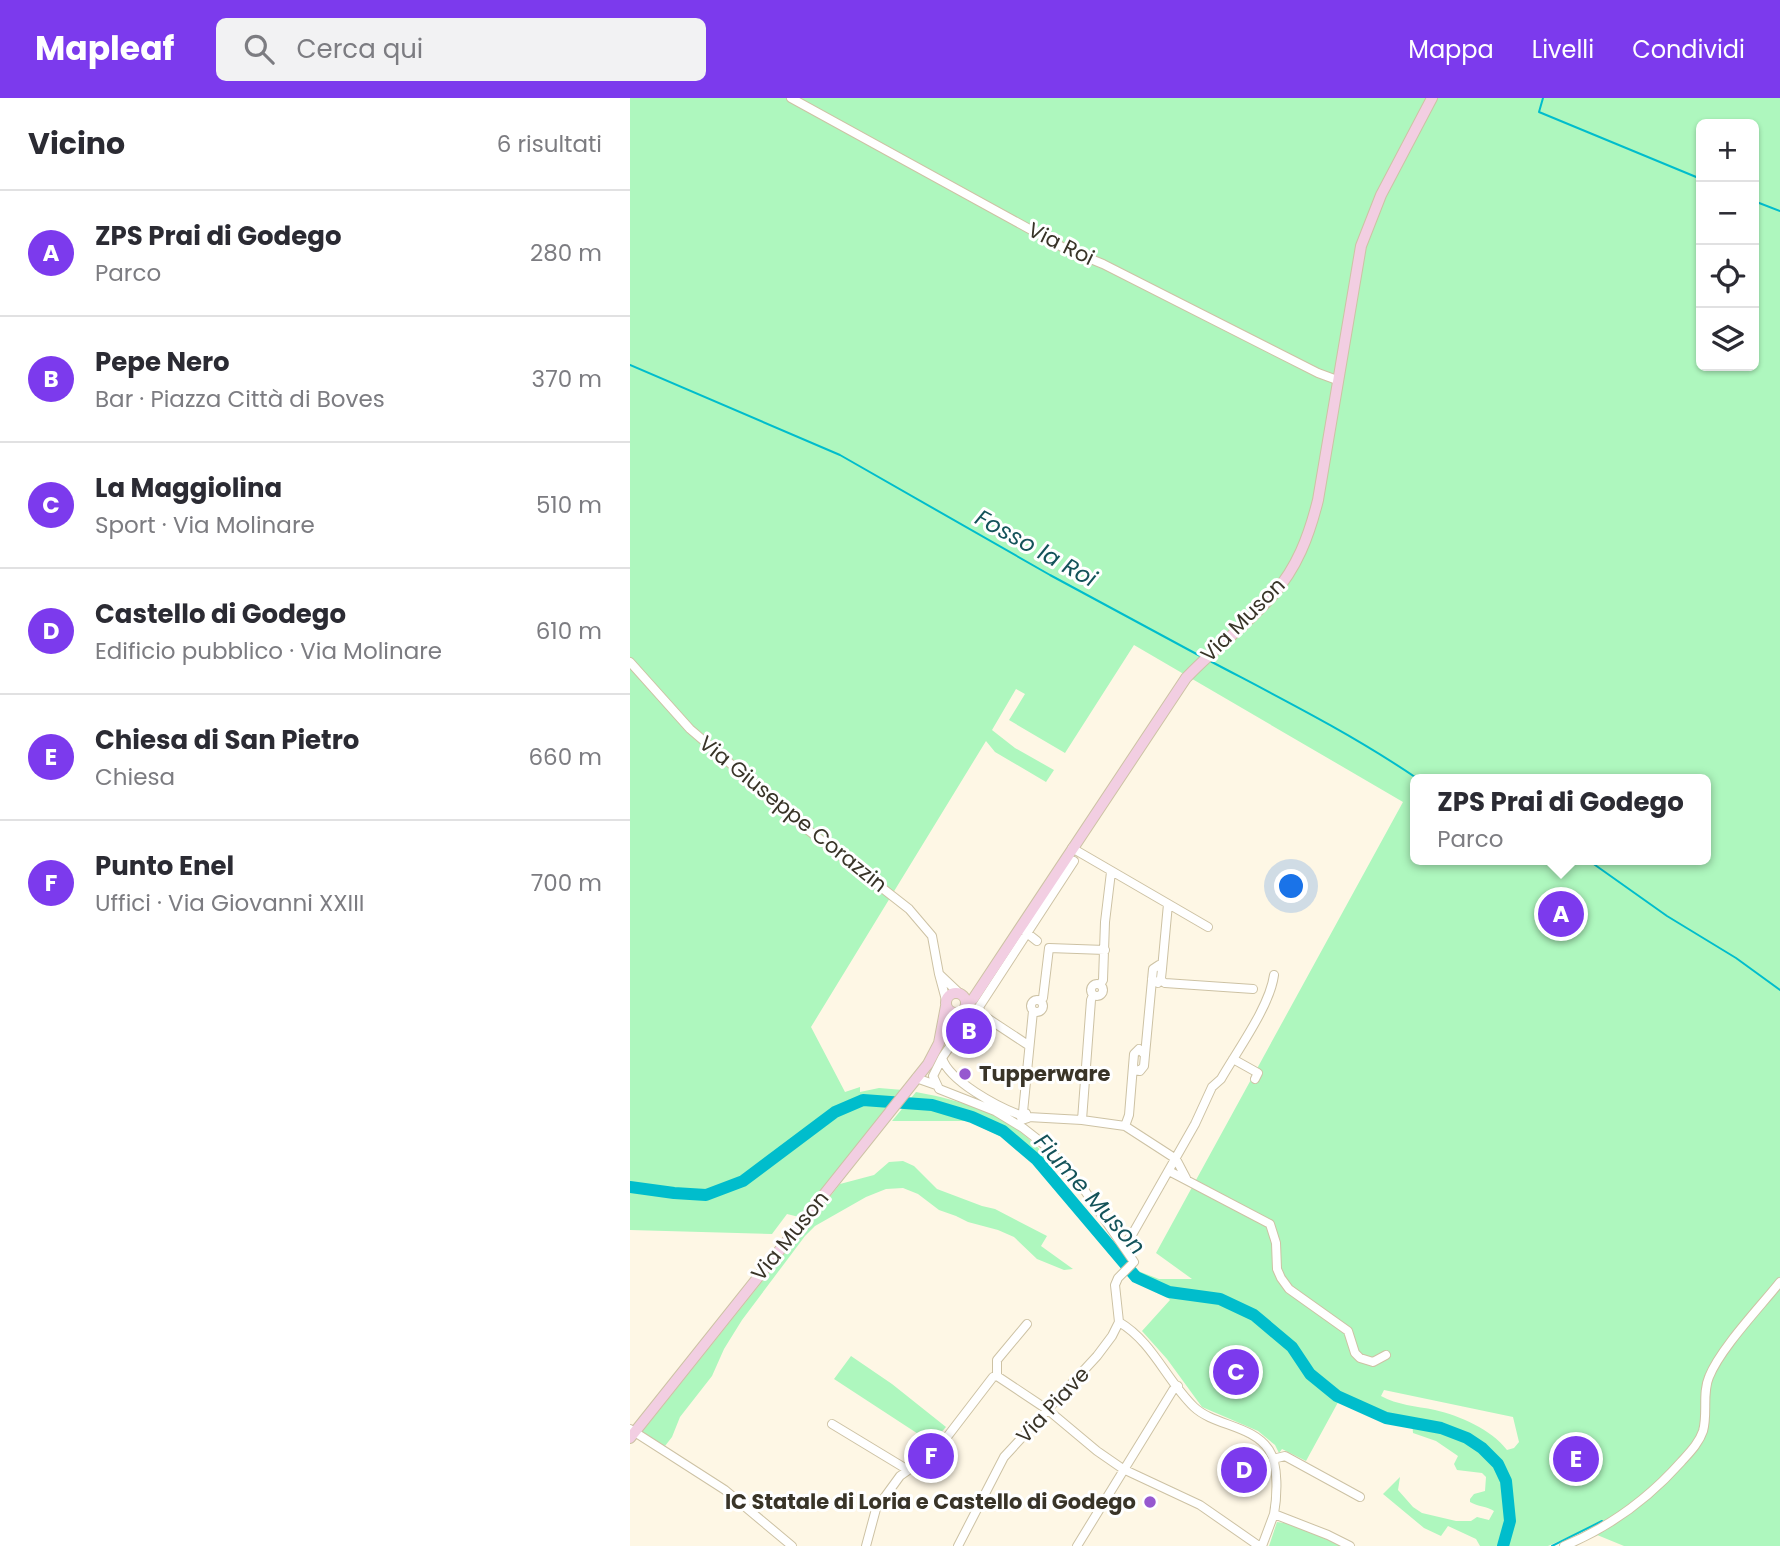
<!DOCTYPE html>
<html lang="it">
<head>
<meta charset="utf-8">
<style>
	:root { --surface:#fff; --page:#f2f2f3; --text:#2b2b33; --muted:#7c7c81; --line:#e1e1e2; --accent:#7c3aed }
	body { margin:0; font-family:Poppins,sans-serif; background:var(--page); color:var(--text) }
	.controls { position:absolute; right:21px; top:21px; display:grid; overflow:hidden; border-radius:10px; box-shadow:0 2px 5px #0004 }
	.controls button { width:63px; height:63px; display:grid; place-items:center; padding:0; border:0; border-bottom:2px solid var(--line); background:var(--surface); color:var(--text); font:35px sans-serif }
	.you { position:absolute; left:662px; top:789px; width:24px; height:24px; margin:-18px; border:5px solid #fff; border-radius:50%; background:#1a73e8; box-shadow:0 0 0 10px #1a73e833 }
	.badge { display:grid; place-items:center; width:46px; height:46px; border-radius:50%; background:var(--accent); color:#fff; font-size:23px; font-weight:700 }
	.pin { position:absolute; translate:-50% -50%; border:4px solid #fff; box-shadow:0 2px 7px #0006 }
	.popup { position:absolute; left:780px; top:676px; width:301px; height:91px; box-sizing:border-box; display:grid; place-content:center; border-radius:10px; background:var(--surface); filter:drop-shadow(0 2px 5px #0005); font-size:23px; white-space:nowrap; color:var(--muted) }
	.popup b { font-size:26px; color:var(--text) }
	.popup::after { content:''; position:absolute; left:50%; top:100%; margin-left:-14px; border:14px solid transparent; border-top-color:var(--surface) }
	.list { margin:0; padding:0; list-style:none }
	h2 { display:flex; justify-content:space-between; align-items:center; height:91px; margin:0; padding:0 28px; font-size:30px }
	h2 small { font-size:23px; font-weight:400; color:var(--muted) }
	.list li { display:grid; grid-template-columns:46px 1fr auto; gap:21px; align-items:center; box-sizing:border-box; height:126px; padding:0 28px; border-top:2px solid var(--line) }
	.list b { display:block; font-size:26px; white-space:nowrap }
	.list p { margin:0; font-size:23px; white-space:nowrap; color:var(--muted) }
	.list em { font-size:23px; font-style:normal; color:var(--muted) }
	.icon { flex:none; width:38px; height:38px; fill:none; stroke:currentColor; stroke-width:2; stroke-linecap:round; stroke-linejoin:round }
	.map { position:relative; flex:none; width:1150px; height:1448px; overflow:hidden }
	header { display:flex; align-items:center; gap:42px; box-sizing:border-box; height:98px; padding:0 35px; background:var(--accent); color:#fff }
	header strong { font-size:33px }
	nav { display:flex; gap:38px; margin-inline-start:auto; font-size:24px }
	.search { width:490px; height:63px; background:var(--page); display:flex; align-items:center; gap:18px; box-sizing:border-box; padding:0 24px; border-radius:10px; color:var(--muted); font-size:26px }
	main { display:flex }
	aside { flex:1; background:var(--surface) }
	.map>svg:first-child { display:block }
	.green { fill:#aef7be; fill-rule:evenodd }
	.water { fill:#00bdcc }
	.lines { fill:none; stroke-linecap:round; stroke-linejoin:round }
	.stream { stroke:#00bdcc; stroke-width:2 }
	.river { stroke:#00bdcc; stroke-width:12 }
	.minor-casing { stroke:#cdc2a4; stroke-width:10 }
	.secondary-casing { stroke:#cdc2a4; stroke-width:12 }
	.minor { stroke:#fff; stroke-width:8 }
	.secondary { stroke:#f2cee2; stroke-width:10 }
	.poi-dot { fill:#9658cf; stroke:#fff; stroke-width:2.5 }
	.labels { text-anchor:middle; stroke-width:6; stroke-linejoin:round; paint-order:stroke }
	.street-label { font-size:21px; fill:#393428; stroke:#fff }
	.poi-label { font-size:21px; font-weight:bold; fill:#393428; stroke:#fff; text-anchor:start }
	.water-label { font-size:23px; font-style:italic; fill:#14535a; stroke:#fff }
</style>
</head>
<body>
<header>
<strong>Mapleaf</strong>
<div class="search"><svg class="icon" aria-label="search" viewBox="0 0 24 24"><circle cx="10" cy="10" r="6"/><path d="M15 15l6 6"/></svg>Cerca qui</div>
<nav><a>Mappa</a><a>Livelli</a><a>Condividi</a></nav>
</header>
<main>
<aside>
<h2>Vicino<small>6 risultati</small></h2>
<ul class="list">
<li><span class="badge">A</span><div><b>ZPS Prai di Godego</b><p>Parco</p></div><em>280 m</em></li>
<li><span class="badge">B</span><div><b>Pepe Nero</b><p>Bar · Piazza Città di Boves</p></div><em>370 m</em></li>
<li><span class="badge">C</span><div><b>La Maggiolina</b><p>Sport · Via Molinare</p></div><em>510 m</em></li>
<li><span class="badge">D</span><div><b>Castello di Godego</b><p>Edificio pubblico · Via Molinare</p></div><em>610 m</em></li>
<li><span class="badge">E</span><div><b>Chiesa di San Pietro</b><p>Chiesa</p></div><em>660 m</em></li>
<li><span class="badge">F</span><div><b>Punto Enel</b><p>Uffici · Via Giovanni XXIII</p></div><em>700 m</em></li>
</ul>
</aside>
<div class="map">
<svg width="1150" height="1448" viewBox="0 0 1150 1448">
	<rect width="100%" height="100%" fill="#fef7e5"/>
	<path class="green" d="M0,0H1150V1448H994L955,1432L918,1448H850L846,1441L818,1428L811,1438L794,1430L753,1396L770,1379L768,1392L783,1409L792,1415L826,1423H841L847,1419L859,1422L864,1413C857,1408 848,1409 840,1404V1401L844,1396L855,1393L856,1379L852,1375L827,1372L824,1366L828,1358L806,1343L783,1335L782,1324L748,1313L712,1297L676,1363L652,1351L649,1355L645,1347L628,1333L572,1309L537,1261L512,1233L540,1202L528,1190L507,1184L500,1178L508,1173L529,1181H562L526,1155L773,704L504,547L435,655L379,622L395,596L386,591L362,632L385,650L424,672L416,684L365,654L356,643L181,929L215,994L230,989V994L249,990L273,992L169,1119L157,1116L142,1136L0,1132ZM1071,26H1124V268H1071ZM786,681H1076V762H786ZM754,1292L883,1319L889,1344L884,1350L877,1352C861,1331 830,1318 805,1312C786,1308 767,1307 751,1298Z
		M286,994C319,1000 357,1010 384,1029C399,1040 413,1054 425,1067L419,1077L403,1054L338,1023H262Z
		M273,1063L284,1068L307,1091L352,1108L365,1111L417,1138L411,1148L443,1171L434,1172L407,1161L384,1139L368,1132L338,1124L326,1118L309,1112L288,1096L273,1090L256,1091L236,1099L185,1128L175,1138L112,1222L94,1251L82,1278L50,1319L42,1339L35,1348L12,1334L210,1086L244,1077L259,1064Z
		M221,1258L262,1286L316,1329L302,1345L204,1281Z
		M647,1424L662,1426L713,1448H639Z"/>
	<path class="water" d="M599,1248L610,1258L594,1276L583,1265Z"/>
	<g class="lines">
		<path class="stream" d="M913,0L909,14L1071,81
			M1124,103L1150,113
			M0,267L210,357L420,477L572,559
			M580,563C650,600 722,636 788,681
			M958,762L1037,818L1106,860L1150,892
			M922,1448L972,1423"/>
		<path class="river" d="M0,1089L44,1095L76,1097L113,1083L205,1014L233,1002L302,1007L342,1019L373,1033L407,1062L506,1179L539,1194L590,1201L624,1217L662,1249L680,1276L707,1298L756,1320L811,1330L837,1340L852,1350L868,1366L876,1383L880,1423L873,1448"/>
		<g class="minor-casing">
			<path id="minor" d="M161,0L434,150L473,166L688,275L707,282
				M0,564L60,631L178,732L279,811L302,838L309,876
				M442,750L578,829
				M393,832L407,843
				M532,871L538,806
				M530,882L535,885L623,891
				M461 892a6 6 0 1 1 12 0a6 6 0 1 1-12 0Z
				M470,887L473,882L475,824L481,774
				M401 908a6 6 0 1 1 12 0a6 6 0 1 1-12 0Z
				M316,902L309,876L328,894
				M410,902L413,900L419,850L475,852
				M336,908C340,927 322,944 312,960C319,983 368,1009 390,1017L392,1022L398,1020L396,1015L390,1017
				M326,915L330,925L329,934
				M398,947L351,916L349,909L444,763
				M509,951L515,957L514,968L510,973L505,972L503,968L504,956Z
				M515,957L523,871L529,867L532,871L531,880L528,885L522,881
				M312,960L303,978L309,991L365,1013L393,1030L416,1048L455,1093L504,1164L488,1180L485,1187L489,1224L482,1238L467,1258L374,1359L328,1448
				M603,961L628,975L625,981
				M286,980L306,987
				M393,1014L403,913
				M398,1019L452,1022L495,1028L546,1061L556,1080
				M452,1022L461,902L463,897
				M495,1028L499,1017L503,968
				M539,1073L640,1126L646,1145L647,1171L651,1180L659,1191L718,1233L725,1255L730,1260L743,1264L756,1257
				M494,1147L503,1135L565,1026L582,989L591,981C607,953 640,908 644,877
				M489,1224C523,1244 536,1282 564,1309C584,1328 623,1327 639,1352C649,1367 647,1399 644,1416L698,1437L720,1448
				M367,1278V1262L397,1226
				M202,1326L278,1372
				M0,1331L95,1392L162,1448
				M643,1361L655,1358L730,1399
				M236,1448L246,1411L270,1378L307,1352L363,1279L367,1278L418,1312L467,1353L493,1371L570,1407L629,1448
				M447,1448L543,1292L548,1288
				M632,1448L644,1416
				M934,1448C980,1429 1018,1401 1051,1364C1060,1354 1069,1345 1073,1333C1078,1316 1072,1295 1079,1279C1090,1251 1130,1209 1150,1184"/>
		</g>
		<g class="secondary-casing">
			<path id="secondary" d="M316 905a10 10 0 1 1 20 0a10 10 0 1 1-20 0Z
				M336,906L343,901L556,580C583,551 616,528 642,498C667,470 679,438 688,402L731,148L751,97L802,0
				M0,1340L298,966L309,945L316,908"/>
		</g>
		<use href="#minor" class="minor"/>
		<use href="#secondary" class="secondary"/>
	</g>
	<g class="poi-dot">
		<circle cx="335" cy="976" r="7"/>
		<circle cx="520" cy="1404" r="7"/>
	</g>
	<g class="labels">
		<g class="street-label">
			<text transform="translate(431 146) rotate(26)" y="7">Via Roi</text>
			<text transform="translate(613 522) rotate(-45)" y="7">Via Muson</text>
			<text transform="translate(163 716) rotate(39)" y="7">Via Giuseppe Corazzin</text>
			<text transform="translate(160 1138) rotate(-51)" y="7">Via Muson</text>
			<text transform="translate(423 1307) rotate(-47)" y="7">Via Piave</text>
		</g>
		<g class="poi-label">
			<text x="349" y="983">Tupperware</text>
			<text x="506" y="1411" text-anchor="end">IC Statale di Loria e Castello di Godego</text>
		</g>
		<g class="water-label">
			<text transform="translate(406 450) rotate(29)" y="8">Fosso la Roi</text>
			<text transform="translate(460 1096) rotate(48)" y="8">Fiume Muson</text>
		</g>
	</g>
</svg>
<div class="controls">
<button>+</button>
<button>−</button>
<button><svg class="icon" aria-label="locate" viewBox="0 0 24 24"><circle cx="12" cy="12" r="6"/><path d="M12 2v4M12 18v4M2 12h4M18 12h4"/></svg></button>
<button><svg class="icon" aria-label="layers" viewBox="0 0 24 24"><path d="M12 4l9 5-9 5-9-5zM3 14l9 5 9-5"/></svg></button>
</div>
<div class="you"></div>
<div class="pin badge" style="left:931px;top:816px">A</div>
<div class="popup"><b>ZPS Prai di Godego</b>Parco</div>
<div class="pin badge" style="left:339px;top:933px">B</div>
<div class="pin badge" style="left:606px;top:1274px">C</div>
<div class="pin badge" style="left:614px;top:1372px">D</div>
<div class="pin badge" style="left:946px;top:1361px">E</div>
<div class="pin badge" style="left:301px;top:1358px">F</div>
</div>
</main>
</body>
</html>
